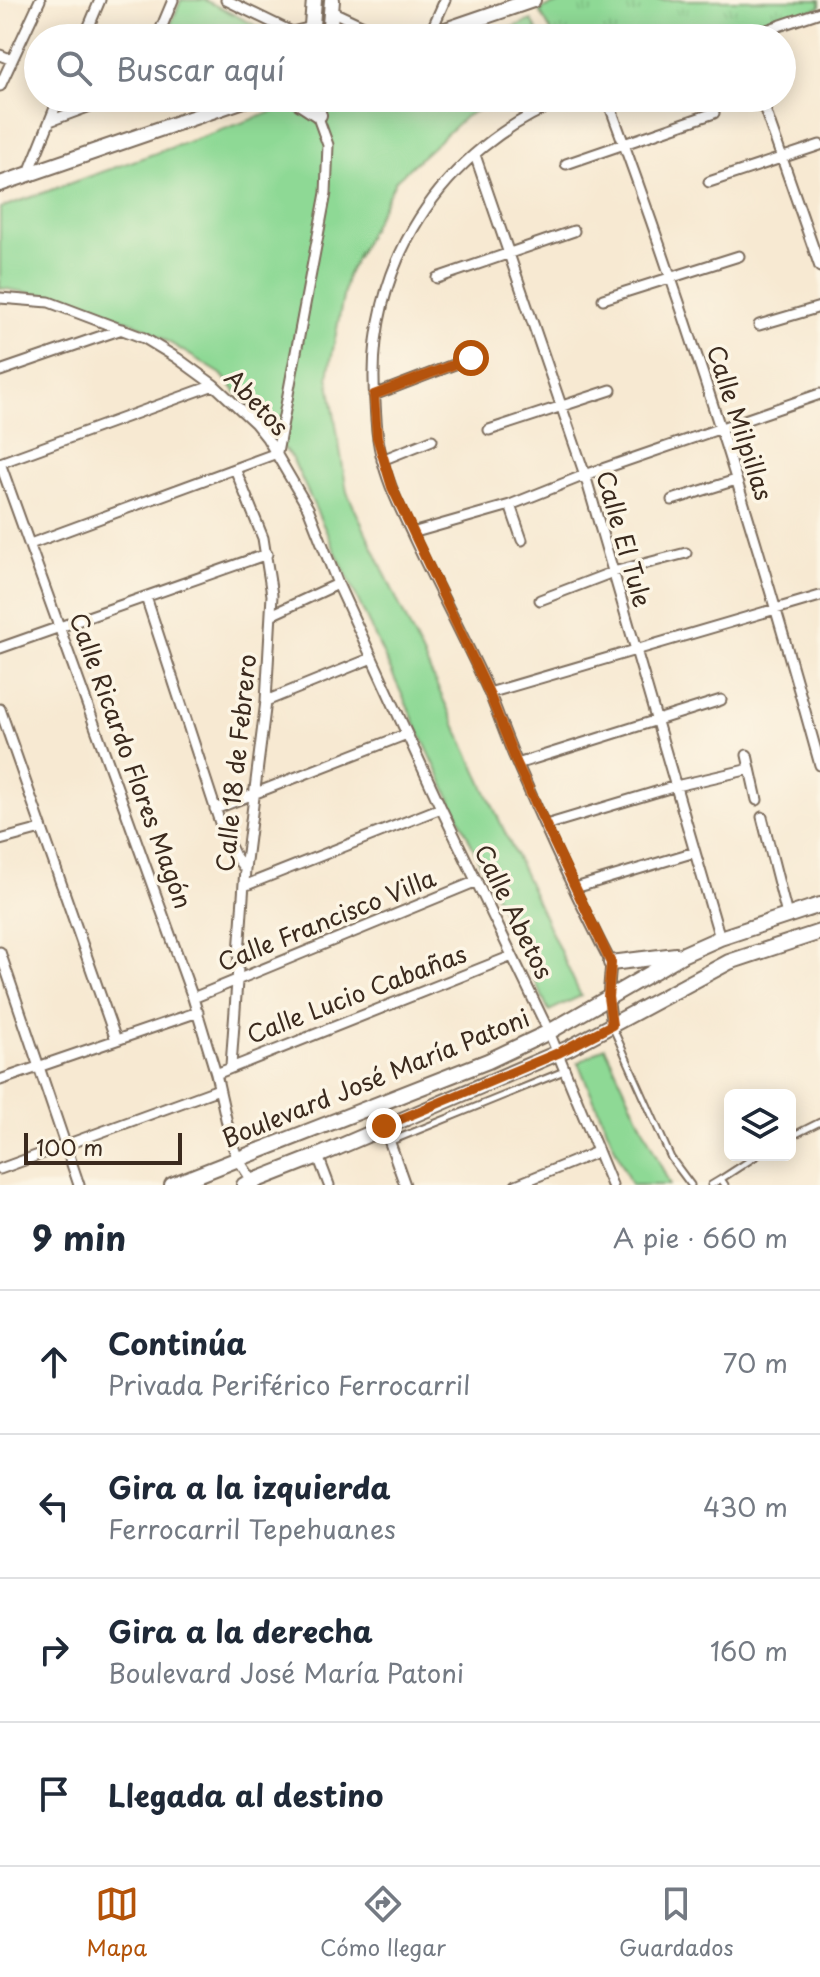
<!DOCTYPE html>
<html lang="es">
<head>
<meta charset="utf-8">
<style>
	:root { --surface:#fff; --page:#f6f6f7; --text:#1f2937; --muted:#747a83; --line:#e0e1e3; --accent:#b45309 }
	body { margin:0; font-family:"Playpen Sans",sans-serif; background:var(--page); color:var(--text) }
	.controls { position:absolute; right:24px; bottom:24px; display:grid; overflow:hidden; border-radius:12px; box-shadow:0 4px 20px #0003 }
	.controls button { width:72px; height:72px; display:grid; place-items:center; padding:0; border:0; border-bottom:2px solid var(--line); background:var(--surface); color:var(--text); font:40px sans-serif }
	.scale { position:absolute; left:24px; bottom:20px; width:158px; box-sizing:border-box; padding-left:8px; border:4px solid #3b2a1e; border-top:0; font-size:22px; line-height:28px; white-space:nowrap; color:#3b2a1e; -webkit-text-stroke:6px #fcf5e5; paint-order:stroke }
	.stop { position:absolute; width:24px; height:24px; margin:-18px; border:6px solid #b45309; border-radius:50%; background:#fff }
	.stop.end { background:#b45309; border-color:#fff; box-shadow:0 2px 8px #0008 }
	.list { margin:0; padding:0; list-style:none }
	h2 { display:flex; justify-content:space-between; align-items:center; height:104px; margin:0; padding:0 32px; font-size:34px }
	h2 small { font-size:26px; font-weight:400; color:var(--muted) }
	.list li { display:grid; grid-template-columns:52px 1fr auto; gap:24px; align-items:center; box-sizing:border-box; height:144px; padding:0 32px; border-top:2px solid var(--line) }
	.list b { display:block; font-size:30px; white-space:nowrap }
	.list p { margin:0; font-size:26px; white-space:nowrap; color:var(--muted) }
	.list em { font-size:26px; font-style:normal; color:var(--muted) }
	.icon { flex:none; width:44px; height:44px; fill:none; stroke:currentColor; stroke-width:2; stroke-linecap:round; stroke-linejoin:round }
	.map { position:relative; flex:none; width:820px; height:1185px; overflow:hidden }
	.search { position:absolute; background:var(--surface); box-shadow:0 4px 20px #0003; left:24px; right:24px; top:24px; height:88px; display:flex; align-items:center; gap:20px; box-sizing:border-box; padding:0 28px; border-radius:44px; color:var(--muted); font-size:30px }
	.sheet { height:680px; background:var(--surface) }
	nav { display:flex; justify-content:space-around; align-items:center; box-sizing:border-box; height:112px; border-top:2px solid var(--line); background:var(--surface); font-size:22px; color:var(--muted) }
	nav a { display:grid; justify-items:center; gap:4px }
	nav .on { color:var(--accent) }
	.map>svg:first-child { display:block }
	.grass { fill:#8ed995; stroke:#64825a; stroke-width:2 }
	.park { fill:url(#park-tufts); stroke:#64825a; stroke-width:2 }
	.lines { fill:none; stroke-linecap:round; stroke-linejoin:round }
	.lane-casing { stroke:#7d6d5d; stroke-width:9 }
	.street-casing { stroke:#7d6d5d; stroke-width:13 }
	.secondary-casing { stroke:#7d6d5d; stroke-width:18 }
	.lane { stroke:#fff; stroke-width:5 }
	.street { stroke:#fff; stroke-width:9 }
	.secondary { stroke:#fff; stroke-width:14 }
	.route { stroke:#b45309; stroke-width:10 }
	.labels { text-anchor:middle; stroke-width:7; stroke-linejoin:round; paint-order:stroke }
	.street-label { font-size:24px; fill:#3b2a1e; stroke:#fcf5e5 }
</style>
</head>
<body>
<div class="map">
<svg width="820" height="1185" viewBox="0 0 820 1185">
	<defs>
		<pattern id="park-tufts" width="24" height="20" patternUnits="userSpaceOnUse" patternTransform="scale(2)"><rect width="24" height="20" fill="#8ed995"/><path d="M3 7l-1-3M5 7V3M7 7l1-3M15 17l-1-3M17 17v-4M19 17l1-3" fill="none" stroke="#7bba80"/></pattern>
	</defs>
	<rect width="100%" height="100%" fill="#fcf5e5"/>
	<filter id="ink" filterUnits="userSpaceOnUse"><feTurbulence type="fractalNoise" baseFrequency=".0125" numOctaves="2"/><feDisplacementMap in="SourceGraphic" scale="16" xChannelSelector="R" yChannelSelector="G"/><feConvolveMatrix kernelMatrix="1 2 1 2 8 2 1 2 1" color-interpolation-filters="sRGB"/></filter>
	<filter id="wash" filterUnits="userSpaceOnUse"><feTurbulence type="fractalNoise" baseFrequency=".006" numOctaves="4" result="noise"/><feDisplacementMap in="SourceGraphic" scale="32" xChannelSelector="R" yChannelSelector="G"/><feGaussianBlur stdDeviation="1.8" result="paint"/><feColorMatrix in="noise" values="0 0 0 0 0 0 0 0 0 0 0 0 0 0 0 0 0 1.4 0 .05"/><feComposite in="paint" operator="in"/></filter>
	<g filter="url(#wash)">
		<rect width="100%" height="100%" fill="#f7e9d2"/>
		<path class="grass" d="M181,0H205L271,33L257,38H197L170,26Z
			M532,20L541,38H482Z
			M312,98H501L466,116L396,180L347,276L328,376L347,492L581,996L549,1011L292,458L221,374L142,326L73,300L0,288V208Z
			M605,1047L670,1185H631L578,1063Z"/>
		<path class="park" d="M568,0H820V7L729,38H555L539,10Z"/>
	</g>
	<g filter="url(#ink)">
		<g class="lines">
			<g class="lane-casing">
				<path id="lane" d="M612,1026L671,1158L691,1185
					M790,1137L820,1122
					M389,1142L564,1071
					M711,1185L721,1179
					M725,1185L721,1179L758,1155"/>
			</g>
			<g class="street-casing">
				<path id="street" d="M226,0L292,32L312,27
					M331,11L389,38
					M429,36L445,0
					M84,38L100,0
					M157,38L173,0
					M276,38L292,32
					M743,38L820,12
					M0,55L12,60
					M0,86L40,0
					M568,98C441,147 364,267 375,402C376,422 377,442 383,462C390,489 403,514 415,540C439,591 466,641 489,692C499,716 507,741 518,765C547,832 577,898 611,963L608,997L612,1025
					M607,98C688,317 758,540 820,765
					M761,98L820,267
					M319,115L323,98
					M50,121L112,98
					M475,155L585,475L720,938
					M566,164L714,113
					M28,175L59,98
					M709,182L820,145
					M437,278L574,231
					M0,298L49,302L144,338L177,358L214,385L255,423L267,438L308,508L338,584L441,808L549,1032L612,1185
					M603,299L739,256
					M759,325L820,307
					M0,371L122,329
					M374,395L471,358
					M489,430L611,390
					M382,460L432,440
					M0,463L193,998L216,1074L231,1141L238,1159L255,1185
					M0,463L214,385
					M672,500L736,480
					M510,505L522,540
					M412,533L510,505L585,475L820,394
					M30,544L277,453L326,193L328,145L311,98
					M146,597L222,829L235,856L245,869
					M540,600L613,572L686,553
					M271,615L338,584
					M0,648L267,554
					M489,693L820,596
					M266,701L372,658
					M0,709L116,1040
					M747,755L757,800
					M517,764L721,700
					M215,809L407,734
					M762,817L787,915
					M546,825L676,786L750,769
					M0,840L41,829
					M244,886L441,808
					M575,888L695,852
					M0,952L79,1185
					M193,998L477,881
					M231,1066L245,869L266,701L272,595L263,538L236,471
					M216,1074L512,956
					M0,1080L198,1012
					M384,1126L405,1185
					M318,1156L329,1185
					M0,1169L219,1089
					M516,1185L597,1152"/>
			</g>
			<g class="secondary-casing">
				<path id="secondary" d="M311,38L314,0
					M329,38L332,0
					M422,38L533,0
					M293,98L319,115
					M0,184L250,98
					M611,963L676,955
					M172,1185L488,1061L549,1032L684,954L720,938L820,905
					M244,1185L318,1156L569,1048L729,962L820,932"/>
			</g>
			<use href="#lane" class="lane"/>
			<use href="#street" class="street"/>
			<use href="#secondary" class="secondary"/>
		</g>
	</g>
	<g class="lines" filter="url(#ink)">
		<path class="route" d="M384,1126L558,1053L612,1025L608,997L611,963L517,764L489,693L392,487L377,437L374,395L471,358"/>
	</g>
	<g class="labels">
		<g class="street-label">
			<text transform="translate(256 403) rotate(47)" y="8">Abetos</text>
			<text transform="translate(739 423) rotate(72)" y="8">Calle Milpillas</text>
			<text transform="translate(623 539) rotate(74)" y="8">Calle El Tule</text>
			<text transform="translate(130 761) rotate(70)" y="8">Calle Ricardo Flores Magón</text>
			<text transform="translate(237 763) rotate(-84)" y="8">Calle 18 de Febrero</text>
			<text transform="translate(513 912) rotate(64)" y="8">Calle Abetos</text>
			<text transform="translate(327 921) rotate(-22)" y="8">Calle Francisco Villa</text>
			<text transform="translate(357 995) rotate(-21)" y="8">Calle Lucio Cabañas</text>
			<text transform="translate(376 1079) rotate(-22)" y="8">Boulevard José María Patoni</text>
		</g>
	</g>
</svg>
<div class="controls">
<button><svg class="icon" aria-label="layers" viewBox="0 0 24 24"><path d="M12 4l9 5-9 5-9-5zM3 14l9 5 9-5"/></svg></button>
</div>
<div class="scale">100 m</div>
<div class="stop" style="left:471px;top:358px"></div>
<div class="stop end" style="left:384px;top:1126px"></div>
<div class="search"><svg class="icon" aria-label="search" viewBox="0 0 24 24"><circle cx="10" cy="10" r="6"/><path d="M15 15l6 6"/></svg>Buscar aquí</div>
</div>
<section class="sheet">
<h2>9 min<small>A pie · 660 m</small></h2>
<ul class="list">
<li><svg class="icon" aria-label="ahead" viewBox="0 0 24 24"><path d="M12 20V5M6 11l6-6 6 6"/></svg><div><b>Continúa</b><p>Privada Periférico Ferrocarril</p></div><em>70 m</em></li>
<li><svg class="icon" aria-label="left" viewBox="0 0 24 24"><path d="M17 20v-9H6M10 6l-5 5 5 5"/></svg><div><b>Gira a la izquierda</b><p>Ferrocarril Tepehuanes</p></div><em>430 m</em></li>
<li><svg class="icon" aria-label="right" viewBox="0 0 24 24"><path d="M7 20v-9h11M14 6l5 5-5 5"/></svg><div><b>Gira a la derecha</b><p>Boulevard José María Patoni</p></div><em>160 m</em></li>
<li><svg class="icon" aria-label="arrive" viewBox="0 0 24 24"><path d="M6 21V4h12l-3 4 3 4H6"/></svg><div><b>Llegada al destino</b></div></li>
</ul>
</section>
<nav>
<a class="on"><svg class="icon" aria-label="map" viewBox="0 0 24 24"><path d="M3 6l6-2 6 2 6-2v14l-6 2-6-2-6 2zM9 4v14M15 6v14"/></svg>Mapa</a>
<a><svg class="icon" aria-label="directions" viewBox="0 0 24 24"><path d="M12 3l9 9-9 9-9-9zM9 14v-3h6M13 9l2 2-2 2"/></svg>Cómo llegar</a>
<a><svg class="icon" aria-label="saved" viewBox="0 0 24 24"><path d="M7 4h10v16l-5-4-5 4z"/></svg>Guardados</a>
</nav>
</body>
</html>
